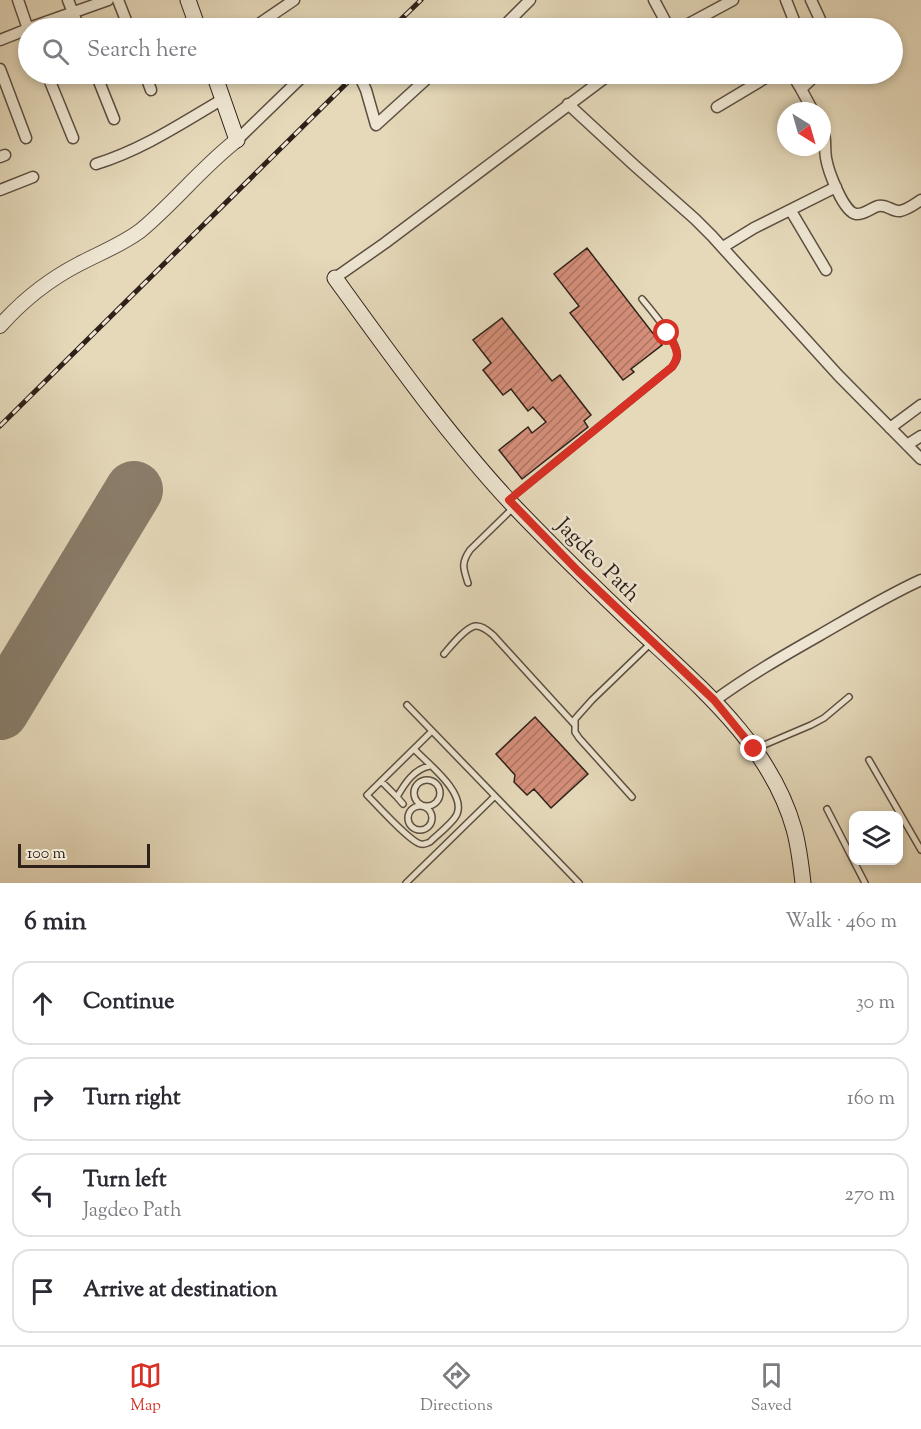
<!DOCTYPE html>
<html lang="en">
<head>
<meta charset="utf-8">
<style>
	:root { --surface:#fff; --page:#f2f2f3; --text:#2b2b33; --muted:#7c7c81; --line:#e1e1e2; --accent:#d93025 }
	body { margin:0; font-family:"Sorts Mill Goudy",serif; background:var(--page); color:var(--text) }
	.controls { position:absolute; right:18px; bottom:18px; display:grid; overflow:hidden; border-radius:12px; box-shadow:0 3px 9px #0003 }
	.controls button { width:54px; height:54px; display:grid; place-items:center; padding:0; border:0; border-bottom:2px solid var(--line); background:var(--surface); color:var(--text); font:30px sans-serif }
	.compass { position:absolute; left:777px; top:102px; width:54px; height:54px; border-radius:50%; background:var(--surface); box-shadow:0 3px 9px #0003; rotate:143deg }
	.scale { position:absolute; left:18px; bottom:15px; width:132px; box-sizing:border-box; padding-left:6px; border:3px solid #2f2119; border-top:0; font-size:16px; line-height:21px; white-space:nowrap; color:#2f2119; -webkit-text-stroke:4px #eee6d2; paint-order:stroke }
	.stop { position:absolute; width:18px; height:18px; margin:-14px; border:4px solid #d93025; border-radius:50%; background:#fff }
	.stop.end { background:#d93025; border-color:#fff; box-shadow:0 2px 6px #0008 }
	.list { margin:0; padding:0; list-style:none }
	h2 { display:flex; justify-content:space-between; align-items:center; height:78px; margin:0; padding:0 24px; font-size:26px }
	h2 small { font-size:20px; font-weight:400; color:var(--muted) }
	.list li { display:grid; grid-template-columns:39px 1fr auto; gap:18px; align-items:center; box-sizing:border-box; height:84px; margin:0 12px 12px; padding:0 12px; border:2px solid var(--line); border-radius:18px }
	.list b { display:block; font-size:22px; white-space:nowrap }
	.list p { margin:0; font-size:20px; white-space:nowrap; color:var(--muted) }
	.list em { font-size:20px; font-style:normal; color:var(--muted) }
	.icon { flex:none; width:33px; height:33px; fill:none; stroke:currentColor; stroke-width:2; stroke-linecap:round; stroke-linejoin:round }
	.map { position:relative; flex:none; width:921px; height:883px; overflow:hidden }
	.search { position:absolute; background:var(--surface); box-shadow:0 3px 9px #0003; left:18px; right:18px; top:18px; height:66px; display:flex; align-items:center; gap:15px; box-sizing:border-box; padding:0 21px; border-radius:33px; color:var(--muted); font-size:22px }
	.sheet { height:462px; background:var(--surface) }
	nav { display:flex; justify-content:space-around; align-items:center; box-sizing:border-box; height:84px; border-top:2px solid var(--line); background:var(--surface); font-size:16px; color:var(--muted) }
	nav a { display:grid; justify-items:center; gap:3px }
	nav .on { color:var(--accent) }
	.map>svg:first-child { display:block }
	.lines { fill:none; stroke-linecap:round; stroke-linejoin:round }
	.runway { stroke:#8a7d6a; stroke-width:58 }
	.building { fill:url(#building-hatch); stroke:#2f2119; stroke-width:1.5 }
	.service-casing { stroke:#5c4f41; stroke-width:8 }
	.minor-casing { stroke:#5c4f41; stroke-width:13 }
	.tertiary-casing { stroke:#5c4f41; stroke-width:16 }
	.secondary-casing { stroke:#2f2119; stroke-width:17 }
	.service { stroke:#eee6d2; stroke-width:5 }
	.minor { stroke:#eee6d2; stroke-width:10 }
	.tertiary { stroke:#eee6d2; stroke-width:14 }
	.secondary { stroke:#eee6d2; stroke-width:15 }
	.rail-casing { stroke:#2f2119; stroke-width:5 }
	.rail { stroke:#eee6d2; stroke-width:3; stroke-dasharray:9; stroke-linecap:butt }
	.route { stroke:#d93025; stroke-width:8 }
	.labels { text-anchor:middle; stroke-width:5; stroke-linejoin:round; paint-order:stroke }
	.street-label { font-size:22px; fill:#2f2119; stroke:#eee6d2 }
</style>
</head>
<body>
<div class="map">
<svg width="921" height="883" viewBox="0 0 921 883">
	<defs>
		<pattern id="building-hatch" width="6" height="6" patternUnits="userSpaceOnUse" patternTransform="scale(1.5)"><rect width="6" height="6" fill="#d58f7a"/><path d="M-1 1l2-2M0 6l6-6M5 7l2-2" fill="none" stroke="#ad7463"/></pattern>
	</defs>
	<rect width="100%" height="100%" fill="#e5d9ba"/>
	<filter id="stains"><feTurbulence type="fractalNoise" baseFrequency=".00333" numOctaves="4"/><feColorMatrix values="0 0 0 0 .2 0 0 0 0 .09 0 0 0 0 .02 0 0 0 .5 -.17"/></filter>
	<radialGradient id="worn" r=".72"><stop offset=".6" stop-color="#630" stop-opacity="0"/><stop offset="1" stop-color="#630" stop-opacity=".3"/></radialGradient>
	<g class="lines">
		<path class="runway" d="M0,711L134,490"/>
	</g>
	<path class="building" d="M587,248L662,345L631,369L634,372L623,380L570,313L579,306L554,274Z
		M502,318L552,381L560,375L591,415L584,421L588,427L522,479L499,450L528,427L532,433L546,422L533,407L528,411L511,389L503,395L483,370L491,363L473,340Z
		M535,717L588,774L551,808L534,789L527,795L514,782L515,775L496,754Z"/>
	<g class="lines">
		<g class="service-casing">
			<path id="service" d="M510,499L672,367C675,363 678,359 677,354C676,339 652,311 642,299
				M468,583C463,568 461,563 470,550L514,507
				M444,654C451,646 465,628 475,626C482,625 488,631 493,635L575,725
				M407,705L579,883
				M757,748L811,725L824,718L849,697
				M414,749C427,763 466,792 457,814C454,822 437,835 430,842C427,843 424,845 421,844C411,843 376,804 367,795L432,731
				M869,760L921,850
				M414 793a13 13 0 1 1 26 0a13 13 0 1 1-26 0Z
				M381,781L397,797
				M632,797L579,738L575,732V719L592,700L651,643
				M403,804L397,797C405,783 414,769 430,766
				M408 818a12 12 0 1 1 24 0a12 12 0 1 1-24 0Z
				M827,809L865,883
				M406,883L494,797"/>
		</g>
		<g class="minor-casing">
			<path id="minor" d="M18,0L28,29
				M68,0L79,28
				M118,0L129,28
				M654,0L669,28
				M786,0L797,28
				M811,0L824,28
				M29,28L108,0
				M253,28L294,0
				M502,28L530,0
				M681,28L733,0
				M0,40L28,29
				M0,69L26,138
				M47,74L73,138
				M96,74L114,119
				M145,74L151,90
				M792,74L801,89
				M360,77L366,90L376,125L432,74
				M568,104L634,165L695,219L712,236L838,375L921,459
				M717,107L772,74
				M813,111L801,89L817,74
				M822,126C827,139 824,146 826,158C828,170 843,212 856,214C864,215 871,208 878,206C887,204 892,212 900,211C907,210 915,204 921,200
				M237,140L305,74
				M0,157L5,155
				M96,164C142,150 182,123 223,99
				M0,190L33,177
				M791,211L826,270
				M723,247L754,228L836,187
				M335,278L385,243L610,74
				M890,428L921,405
				M907,445L921,436
				M714,701C748,676 783,656 820,635C853,616 886,596 921,580"/>
		</g>
		<g class="tertiary-casing">
			<path id="tertiary" d="M0,326C22,301 50,279 79,264C100,253 121,245 140,231C174,203 202,167 237,140"/>
		</g>
		<g class="secondary-casing">
			<path id="secondary" d="M188,0L198,28
				M214,74L237,140
				M335,278C390,354 447,434 511,503C551,545 592,585 634,625C696,684 770,743 794,829C799,847 801,865 803,883"/>
		</g>
		<use href="#service" class="service"/>
		<use href="#minor" class="minor"/>
		<use href="#tertiary" class="tertiary"/>
		<use href="#secondary" class="secondary"/>
		<g class="rail-casing">
			<path id="rail" d="M392,28L421,0
				M0,426L356,74"/>
		</g>
		<use href="#rail" class="rail"/>
	</g>
	<g class="lines">
		<path class="route" d="M667,333C675,346 682,353 672,367L509,500L578,571L714,700L754,749"/>
	</g>
	<g class="labels">
		<g class="street-label">
			<text transform="translate(599 559) rotate(45)" y="8">Jagdeo Path</text>
		</g>
	</g>
	<rect width="100%" height="100%" filter="url(#stains)"/>
	<rect width="100%" height="100%" fill="url(#worn)"/>
</svg>
<div class="controls">
<button><svg class="icon" aria-label="layers" viewBox="0 0 24 24"><path d="M12 4l9 5-9 5-9-5zM3 14l9 5 9-5"/></svg></button>
</div>
<svg class="compass" viewBox="-18 -18 36 36"><path d="M0-13l5 13h-10z" fill="#e53935"/><path d="M0 13l5-13h-10z" fill="#7c7c81"/></svg>
<div class="scale">100 m</div>
<div class="stop" style="left:667px;top:333px"></div>
<div class="stop end" style="left:754px;top:749px"></div>
<div class="search"><svg class="icon" aria-label="search" viewBox="0 0 24 24"><circle cx="10" cy="10" r="6"/><path d="M15 15l6 6"/></svg>Search here</div>
</div>
<section class="sheet">
<h2>6 min<small>Walk · 460 m</small></h2>
<ul class="list">
<li><svg class="icon" aria-label="ahead" viewBox="0 0 24 24"><path d="M12 20V5M6 11l6-6 6 6"/></svg><div><b>Continue</b></div><em>30 m</em></li>
<li><svg class="icon" aria-label="right" viewBox="0 0 24 24"><path d="M7 20v-9h11M14 6l5 5-5 5"/></svg><div><b>Turn right</b></div><em>160 m</em></li>
<li><svg class="icon" aria-label="left" viewBox="0 0 24 24"><path d="M17 20v-9H6M10 6l-5 5 5 5"/></svg><div><b>Turn left</b><p>Jagdeo Path</p></div><em>270 m</em></li>
<li><svg class="icon" aria-label="arrive" viewBox="0 0 24 24"><path d="M6 21V4h12l-3 4 3 4H6"/></svg><div><b>Arrive at destination</b></div></li>
</ul>
</section>
<nav>
<a class="on"><svg class="icon" aria-label="map" viewBox="0 0 24 24"><path d="M3 6l6-2 6 2 6-2v14l-6 2-6-2-6 2zM9 4v14M15 6v14"/></svg>Map</a>
<a><svg class="icon" aria-label="directions" viewBox="0 0 24 24"><path d="M12 3l9 9-9 9-9-9zM9 14v-3h6M13 9l2 2-2 2"/></svg>Directions</a>
<a><svg class="icon" aria-label="saved" viewBox="0 0 24 24"><path d="M7 4h10v16l-5-4-5 4z"/></svg>Saved</a>
</nav>
</body>
</html>
